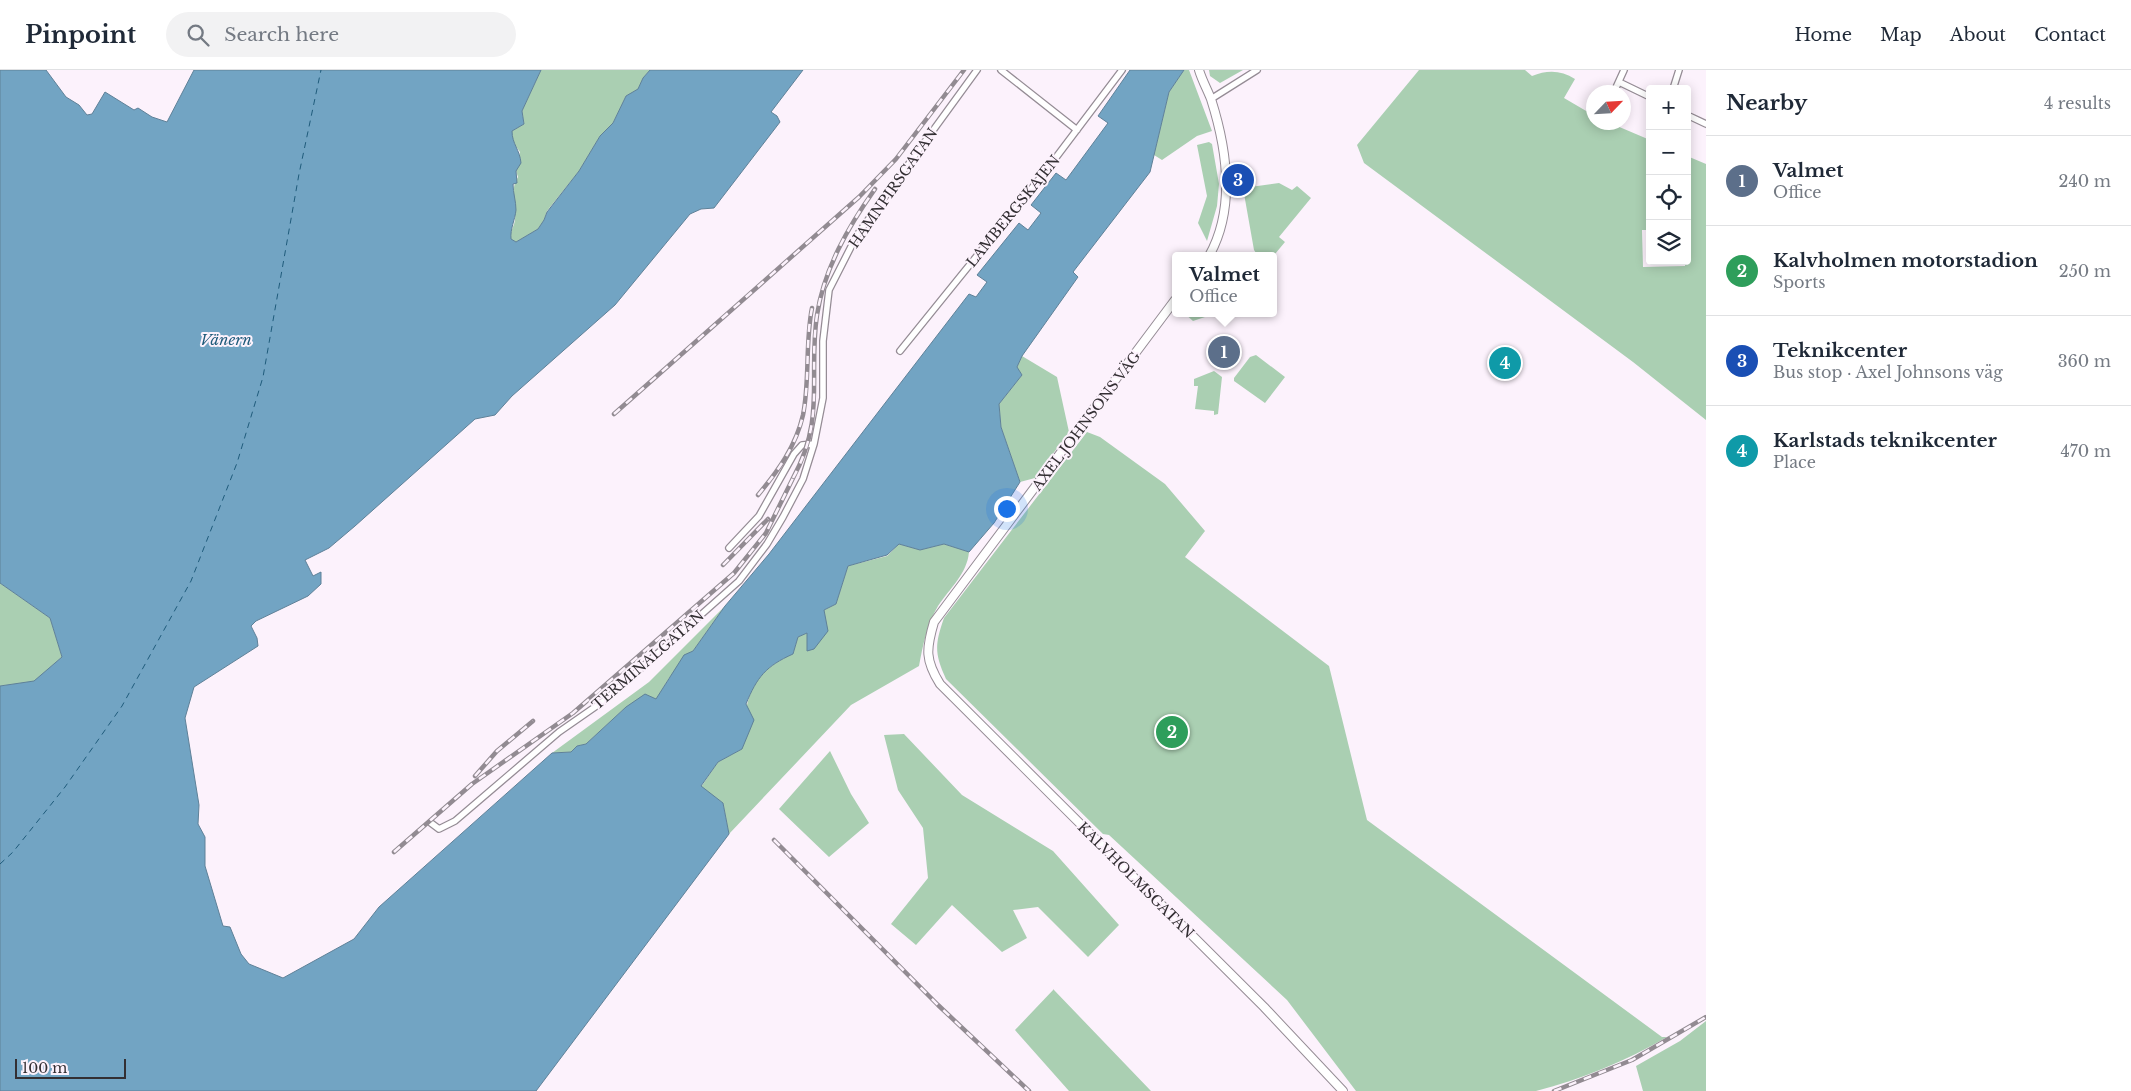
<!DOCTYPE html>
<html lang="en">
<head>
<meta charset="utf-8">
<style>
	:root { --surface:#fff; --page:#f2f2f3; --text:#1f2937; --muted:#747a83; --line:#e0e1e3; --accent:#738433 }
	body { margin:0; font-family:"Libre Baskerville",serif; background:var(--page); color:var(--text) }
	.controls { position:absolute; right:15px; top:15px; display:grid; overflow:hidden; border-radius:5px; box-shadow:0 2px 12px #0003 }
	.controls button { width:45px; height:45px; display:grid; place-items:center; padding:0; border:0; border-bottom:1px solid var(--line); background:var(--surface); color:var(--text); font:25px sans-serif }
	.compass { position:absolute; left:1586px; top:15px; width:45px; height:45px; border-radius:50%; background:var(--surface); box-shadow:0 2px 12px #0003; rotate:65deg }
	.scale { position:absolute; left:15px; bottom:12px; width:111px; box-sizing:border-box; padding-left:5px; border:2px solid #332f33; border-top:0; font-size:14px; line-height:18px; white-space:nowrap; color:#332f33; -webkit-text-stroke:4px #fcf2fc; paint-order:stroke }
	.you { position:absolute; left:1006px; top:438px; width:18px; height:18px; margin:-12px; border:4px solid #fff; border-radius:50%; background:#1a73e8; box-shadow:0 0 0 8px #1a73e833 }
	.badge { display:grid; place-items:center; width:32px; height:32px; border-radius:50%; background:var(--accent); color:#fff; font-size:16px; font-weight:700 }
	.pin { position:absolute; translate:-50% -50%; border:2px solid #fff; box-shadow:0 1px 5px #0006 }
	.popup { position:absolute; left:1172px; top:182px; width:105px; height:65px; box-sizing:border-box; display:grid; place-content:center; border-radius:5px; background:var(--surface); filter:drop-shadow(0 1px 4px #0005); font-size:16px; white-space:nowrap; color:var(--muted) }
	.popup b { font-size:19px; color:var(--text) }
	.popup::after { content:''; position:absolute; left:50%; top:100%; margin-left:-10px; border:10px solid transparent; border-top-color:var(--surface) }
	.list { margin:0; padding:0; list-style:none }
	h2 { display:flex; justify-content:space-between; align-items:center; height:65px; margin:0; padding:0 20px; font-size:21px }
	h2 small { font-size:16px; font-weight:400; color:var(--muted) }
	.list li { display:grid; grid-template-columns:32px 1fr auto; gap:15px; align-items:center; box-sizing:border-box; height:90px; padding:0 20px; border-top:1px solid var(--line) }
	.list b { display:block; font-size:19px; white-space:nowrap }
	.list p { margin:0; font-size:16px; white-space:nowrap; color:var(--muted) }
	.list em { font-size:16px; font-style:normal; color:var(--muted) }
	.icon { flex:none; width:28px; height:28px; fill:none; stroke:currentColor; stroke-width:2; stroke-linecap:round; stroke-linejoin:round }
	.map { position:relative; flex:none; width:1706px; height:1021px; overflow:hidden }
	header { display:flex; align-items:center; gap:30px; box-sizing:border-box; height:70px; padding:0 25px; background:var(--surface); border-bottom:1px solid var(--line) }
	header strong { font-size:24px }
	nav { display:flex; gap:28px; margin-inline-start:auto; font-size:18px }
	.search { width:350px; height:45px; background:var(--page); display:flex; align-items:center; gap:12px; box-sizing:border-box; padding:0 18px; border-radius:28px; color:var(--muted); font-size:19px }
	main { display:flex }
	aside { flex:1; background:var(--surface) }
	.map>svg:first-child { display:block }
	.green { fill:#aacfb2 }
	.water { fill:#72a4c3; stroke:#5f8198 }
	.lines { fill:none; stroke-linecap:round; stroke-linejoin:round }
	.ferry { stroke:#1f5b7b; stroke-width:1; stroke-dasharray:6 5; stroke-linecap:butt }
	.minor-casing { stroke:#958c95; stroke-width:8 }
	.tertiary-casing { stroke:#958c95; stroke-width:10 }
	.minor { stroke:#fff; stroke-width:5.5 }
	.tertiary { stroke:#fff; stroke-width:8 }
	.rail-casing { stroke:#928b92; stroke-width:4.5 }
	.rail { stroke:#fcf2fc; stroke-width:2.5; stroke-dasharray:8; stroke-linecap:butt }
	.labels { text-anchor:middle; stroke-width:4; stroke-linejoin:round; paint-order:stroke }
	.street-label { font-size:14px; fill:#332f33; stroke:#fcf2fc }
	.water-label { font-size:15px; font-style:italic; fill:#1f5b7b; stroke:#fcf2fc }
</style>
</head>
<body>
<header>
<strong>Pinpoint</strong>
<div class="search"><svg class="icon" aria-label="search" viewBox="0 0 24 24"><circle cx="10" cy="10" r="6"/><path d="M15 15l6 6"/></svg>Search here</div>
<nav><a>Home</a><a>Map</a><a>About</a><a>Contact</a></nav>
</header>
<main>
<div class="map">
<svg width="1706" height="1021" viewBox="0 0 1706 1021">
	<rect width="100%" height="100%" fill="#fcf2fc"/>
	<path class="green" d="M541,0H650L643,8L639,19L626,26L613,53L600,66L579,101L547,141L544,150L538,159L516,172L510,169C510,161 514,157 515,150C516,134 509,121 518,107L516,101L520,82L512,71V61L524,54L522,41Z
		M1184,0H1189L1212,61L1197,66L1162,90L1154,85L1169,22Z
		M1209,0H1243L1220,13L1210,6Z
		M1419,0H1525L1532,6C1547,0 1561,0 1575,9L1564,28L1593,45L1594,52L1610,53L1650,70V160H1642L1643,197L1685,196V191H1687V86L1706,94V350L1633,292L1364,93L1357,75Z
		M1209,72L1212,74L1219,114L1217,136L1207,171L1198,153L1207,126L1197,75Z
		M1279,113L1292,120L1297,116L1311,128L1279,167L1285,172L1275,184L1258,186L1254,180L1243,118Z
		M1184,243H1207L1205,247L1193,251Z
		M1256,285L1285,307L1265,333L1234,311V308L1250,287Z
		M1022,286L1057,307L1069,362L1035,408L1020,412L1001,357L999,334L1022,305L1017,297Z
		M1214,301L1222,307L1218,344L1214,345V341L1195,339L1198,316H1194V309Z
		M1087,362L1100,367L1165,414L1205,461L1185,487L1329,596L1367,750L1662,967H1667C1626,991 1582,1009 1536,1021H1356L1287,930L1109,765L1103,764L946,609C934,583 935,574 944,548Z
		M899,474L920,480L944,474L969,482C967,504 950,518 938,536C927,554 923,575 919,596L851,635L729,764L723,733L701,717L718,692L742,679C746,633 745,605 793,584L798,567L807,563V580L814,579L824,540L836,534L848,496L887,486Z
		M0,513L50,548L62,587L34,612L0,616Z
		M725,536L693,581L669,608L656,630L626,637L586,674L577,676L571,682L552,683L649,612Z
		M904,664L962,725L1053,781L1119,855L1088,887L1038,837L1013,840L1027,868L1002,882L952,835L916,875L891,854L928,808L923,758L898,720L884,665Z
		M830,681L851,724L869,753L829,787L779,739Z
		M1054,919V920L1151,1021H1069L1015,960Z
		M1706,951V1021H1643L1636,996L1680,971Z"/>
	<path class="water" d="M0,0H46L66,27L79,35L87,45L92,44L105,22L134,40L138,38L152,47L167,52L194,0H541L522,41L524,54L512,61C512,74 520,80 521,93L516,101L517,113L513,114C513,123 516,131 516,140C515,150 510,159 511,169L516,172L538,159L544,150L547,142L579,101L600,66L613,53L626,26L638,19L643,8L650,0H803L771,42L777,46L780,52L714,138L701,139L690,144L615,235L512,326L495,345L475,349L355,456L329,478L305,490L313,506L321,502V514L308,526L256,551L251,556L257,568L258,576L194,617L185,648L199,735L198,754L205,767V796L223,856L230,857L241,884L249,894L283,908L354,869L379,837L552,683L571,682L577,676L586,674L626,637L645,624L656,629L684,585L693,581L725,536L769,484L969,224L976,227L987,212L977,205L1019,153L1028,160L1041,143L1031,135L1056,103L1066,110L1108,53L1098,46L1130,0H1184L1169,22L1150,102L1073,202L1078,207L1022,286L1017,297L1022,305L999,334L1001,357L1020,412L994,453L969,482L944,474L920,480L899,474L887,485L848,496L836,534L824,540L828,561L814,579L807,581V563L798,567L793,584C766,596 757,607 746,634L754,650L742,679L718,692L701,716L723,733L729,764L536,1021H0V616L34,611L62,587L50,548L0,513Z"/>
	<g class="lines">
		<path class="ferry" d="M0,794L13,782L65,717L122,636L191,511L237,393L263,307L299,104L321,0"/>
		<g class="minor-casing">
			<path id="minor" d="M1001,0L1077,60
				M1619,12L1650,27
				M1673,19L1679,0
				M1614,22L1624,0
				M1211,29L1257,0
				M1687,45L1706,54
				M900,281L1048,98L1122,0
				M729,478L759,446L794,384L802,375L814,374L823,328V271L829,220L857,165L977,0
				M431,753L439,759L455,751L559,662L605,630L739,511L767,474L783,447L803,409L814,374"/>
		</g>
		<g class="tertiary-casing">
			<path id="tertiary" d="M1199,0C1202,10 1207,19 1211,29C1227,79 1236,138 1209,186
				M1175,230L934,552C926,579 925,590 940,614L1264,937L1343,1021"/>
		</g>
		<use href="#minor" class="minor"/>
		<use href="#tertiary" class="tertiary"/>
		<g class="rail-casing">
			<path id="rail" d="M614,344L859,127L896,89L964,0
				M793,408C826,348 808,306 817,245C824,199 848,157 875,119
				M758,425C778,401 796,376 803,345C810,310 805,273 812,238
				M723,495L768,449
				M475,706L497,681L533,651
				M774,770L938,935L1029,1021
				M394,782L472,714L573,643L734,503L766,463L795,404
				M1554,1021L1632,990L1706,947"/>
		</g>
		<use href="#rail" class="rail"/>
	</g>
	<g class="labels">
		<g class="street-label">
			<text transform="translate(893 118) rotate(-55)" y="5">HAMNPIRSGATAN</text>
			<text transform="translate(1013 141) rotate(-51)" y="5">LAMBERGSKAJEN</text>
			<text transform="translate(1086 351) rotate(-53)" y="5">AXEL JOHNSONS VÄG</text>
			<text transform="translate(648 590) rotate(-41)" y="5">TERMINALGATAN</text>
			<text transform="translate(1136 810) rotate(45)" y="5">KALVHOLMSGATAN</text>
		</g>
		<g class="water-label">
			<text x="226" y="275">Vänern</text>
		</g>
	</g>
</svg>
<div class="controls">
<button>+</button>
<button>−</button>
<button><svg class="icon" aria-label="locate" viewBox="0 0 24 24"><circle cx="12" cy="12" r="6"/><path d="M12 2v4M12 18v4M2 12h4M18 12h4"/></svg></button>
<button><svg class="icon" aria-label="layers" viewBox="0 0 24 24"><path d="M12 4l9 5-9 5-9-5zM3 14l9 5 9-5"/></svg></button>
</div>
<svg class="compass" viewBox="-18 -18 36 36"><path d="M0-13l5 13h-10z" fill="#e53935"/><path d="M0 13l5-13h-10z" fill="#747a83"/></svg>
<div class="scale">100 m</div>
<div class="you"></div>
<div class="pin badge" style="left:1224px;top:282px;background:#5c6f8a">1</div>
<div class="popup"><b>Valmet</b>Office</div>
<div class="pin badge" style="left:1172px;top:662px;background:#2e9e5b">2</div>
<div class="pin badge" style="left:1238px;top:110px;background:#1a4fb4">3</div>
<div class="pin badge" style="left:1505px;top:293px;background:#0f9aa8">4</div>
</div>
<aside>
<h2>Nearby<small>4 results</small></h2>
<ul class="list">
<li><span class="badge" style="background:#5c6f8a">1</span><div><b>Valmet</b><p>Office</p></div><em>240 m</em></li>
<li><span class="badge" style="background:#2e9e5b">2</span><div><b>Kalvholmen motorstadion</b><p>Sports</p></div><em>250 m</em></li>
<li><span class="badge" style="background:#1a4fb4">3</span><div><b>Teknikcenter</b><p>Bus stop · Axel Johnsons väg</p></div><em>360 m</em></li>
<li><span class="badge" style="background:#0f9aa8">4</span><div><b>Karlstads teknikcenter</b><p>Place</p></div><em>470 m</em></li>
</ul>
</aside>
</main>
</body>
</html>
